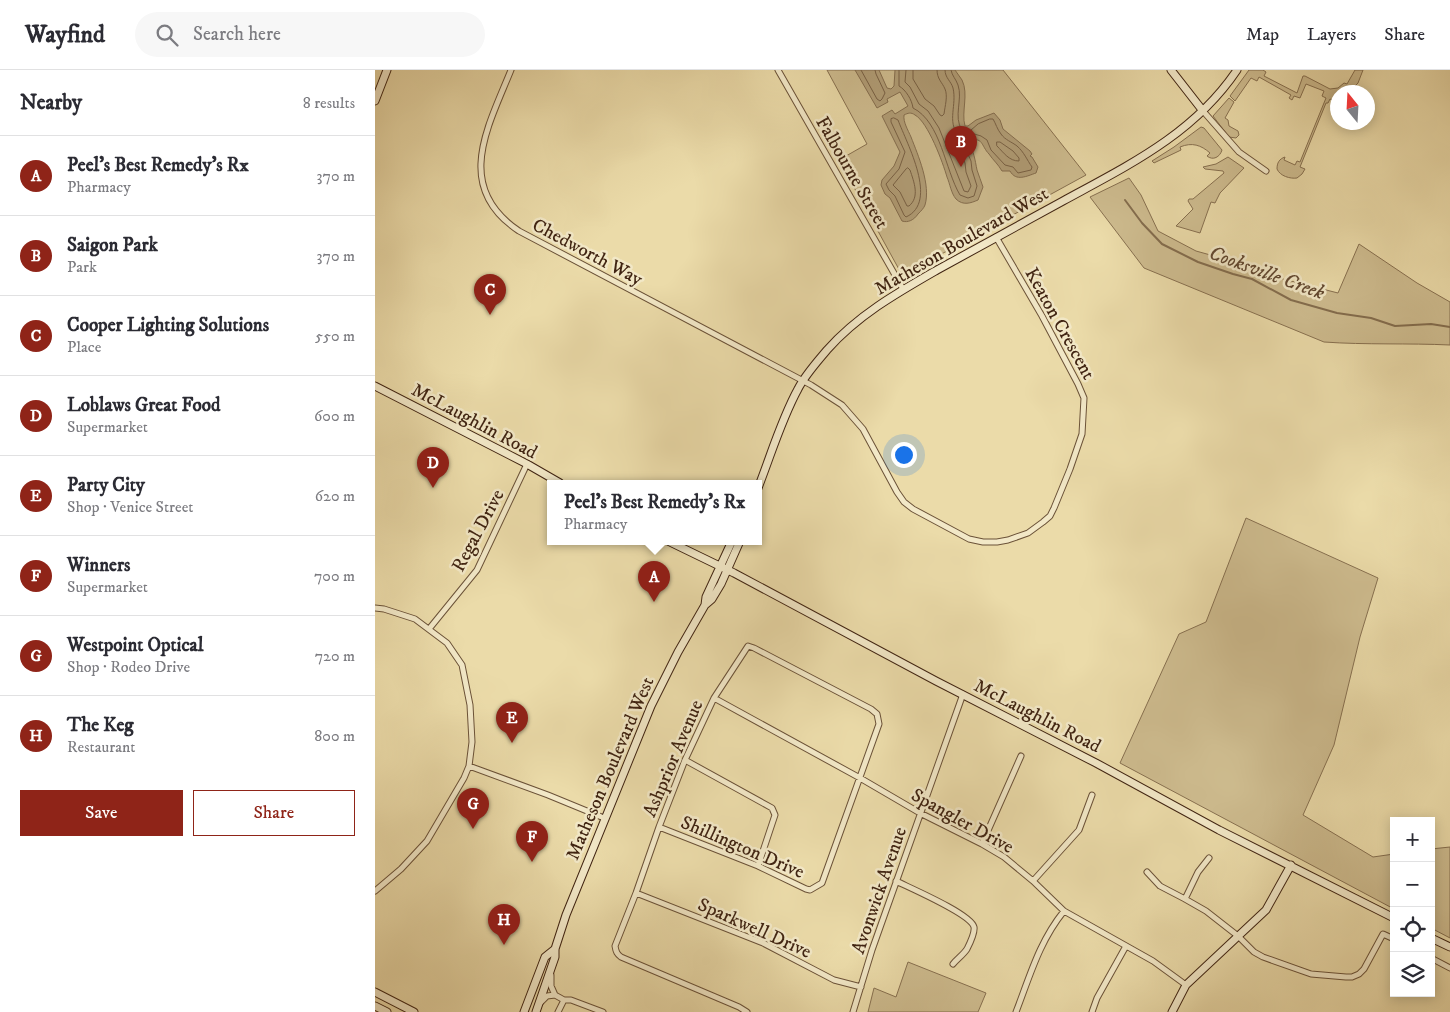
<!DOCTYPE html>
<html lang="en">
<head>
<meta charset="utf-8">
<style>
	:root { --surface:#fff; --page:#f7f7f7; --text:#2b2b33; --muted:#7c7c81; --line:#e1e1e2; --accent:#8f2418 }
	body { margin:0; font-family:"IM FELL DW Pica",serif; background:var(--page); color:var(--text) }
	.controls { position:absolute; right:15px; bottom:15px; display:grid; overflow:hidden; border-radius:0px; box-shadow:0 2px 12px #0003 }
	.controls button { width:45px; height:45px; display:grid; place-items:center; padding:0; border:0; border-bottom:1px solid var(--line); background:var(--surface); color:var(--text); font:25px sans-serif }
	.compass { position:absolute; left:955px; top:15px; width:45px; height:45px; border-radius:50%; background:var(--surface); box-shadow:0 2px 12px #0003; rotate:342deg }
	.you { position:absolute; left:528px; top:384px; width:18px; height:18px; margin:-12px; border:4px solid #fff; border-radius:50%; background:#1a73e8; box-shadow:0 0 0 8px #1a73e833 }
	.badge { display:grid; place-items:center; width:32px; height:32px; border-radius:50%; background:var(--accent); color:#fff; font-size:16px; font-weight:700 }
	.pin { position:absolute; translate:-50% -41px; filter:drop-shadow(0 1px 2px #0008) }
	.pin::after { content:''; position:absolute; top:26px; width:18px; height:15px; background:inherit; clip-path:polygon(0 0,100% 0,50% 100%) }
	.popup { position:absolute; left:172px; top:410px; width:215px; height:65px; box-sizing:border-box; display:grid; place-content:center; border-radius:0px; background:var(--surface); filter:drop-shadow(0 1px 4px #0005); font-size:16px; white-space:nowrap; color:var(--muted) }
	.popup b { font-size:19px; color:var(--text) }
	.popup::after { content:''; position:absolute; left:50%; top:100%; margin-left:-10px; border:10px solid transparent; border-top-color:var(--surface) }
	.list { margin:0; padding:0; list-style:none }
	h2 { display:flex; justify-content:space-between; align-items:center; height:65px; margin:0; padding:0 20px; font-size:21px }
	h2 small { font-size:16px; font-weight:400; color:var(--muted) }
	.list li { display:grid; grid-template-columns:32px 1fr auto; gap:15px; align-items:center; box-sizing:border-box; height:80px; padding:0 20px; border-top:1px solid var(--line) }
	.list b { display:block; font-size:19px; white-space:nowrap }
	.list p { margin:0; font-size:16px; white-space:nowrap; color:var(--muted) }
	.list em { font-size:16px; font-style:normal; color:var(--muted) }
	.actions { display:flex; gap:10px; padding:15px 20px }
	.actions a { flex:1; padding:11px 0; border:1px solid var(--accent); border-radius:0px; text-align:center; font-size:18px; color:var(--accent) }
	.actions .main { background:var(--accent); color:#fff }
	.icon { flex:none; width:28px; height:28px; fill:none; stroke:currentColor; stroke-width:2; stroke-linecap:round; stroke-linejoin:round }
	.map { position:relative; flex:none; width:1075px; height:942px; overflow:hidden }
	header { display:flex; align-items:center; gap:30px; box-sizing:border-box; height:70px; padding:0 25px; background:var(--surface); border-bottom:1px solid var(--line) }
	header strong { font-size:24px }
	nav { display:flex; gap:28px; margin-inline-start:auto; font-size:18px }
	.search { width:350px; height:45px; background:var(--page); display:flex; align-items:center; gap:12px; box-sizing:border-box; padding:0 18px; border-radius:28px; color:var(--muted); font-size:19px }
	main { display:flex }
	aside { flex:1; background:var(--surface) }
	.map>svg:first-child { display:block }
	.green { fill:#cebc8f; stroke:#877050 }
	.water { fill:#b19d76; stroke:#846d4e }
	.lines { fill:none; stroke-linecap:round; stroke-linejoin:round }
	.shore { stroke:#786044; stroke-width:1 }
	.stream { stroke:#846d4e; stroke-width:2 }
	.street-casing { stroke:#6b5238; stroke-width:7 }
	.secondary-casing { stroke:#402412; stroke-width:9 }
	.street { stroke:#f2e8c7; stroke-width:5 }
	.secondary { stroke:#f2e8c7; stroke-width:7 }
	.labels { text-anchor:middle; stroke-width:5; stroke-linejoin:round; paint-order:stroke }
	.street-label { font-size:19px; fill:#402412; stroke:#f2e8c7 }
	.water-label { font-size:20px; font-style:italic; fill:#624830; stroke:#f2e8c7 }
</style>
</head>
<body>
<header>
<strong>Wayfind</strong>
<div class="search"><svg class="icon" aria-label="search" viewBox="0 0 24 24"><circle cx="10" cy="10" r="6"/><path d="M15 15l6 6"/></svg>Search here</div>
<nav><a>Map</a><a>Layers</a><a>Share</a></nav>
</header>
<main>
<aside>
<h2>Nearby<small>8 results</small></h2>
<ul class="list">
<li><span class="badge">A</span><div><b>Peel’s Best Remedy’s Rx</b><p>Pharmacy</p></div><em>370 m</em></li>
<li><span class="badge">B</span><div><b>Saigon Park</b><p>Park</p></div><em>370 m</em></li>
<li><span class="badge">C</span><div><b>Cooper Lighting Solutions</b><p>Place</p></div><em>550 m</em></li>
<li><span class="badge">D</span><div><b>Loblaws Great Food</b><p>Supermarket</p></div><em>600 m</em></li>
<li><span class="badge">E</span><div><b>Party City</b><p>Shop · Venice Street</p></div><em>620 m</em></li>
<li><span class="badge">F</span><div><b>Winners</b><p>Supermarket</p></div><em>700 m</em></li>
<li><span class="badge">G</span><div><b>Westpoint Optical</b><p>Shop · Rodeo Drive</p></div><em>720 m</em></li>
<li><span class="badge">H</span><div><b>The Keg</b><p>Restaurant</p></div><em>800 m</em></li>
</ul>
<div class="actions"><a class="main">Save</a><a>Share</a></div>
</aside>
<div class="map">
<svg width="1075" height="942" viewBox="0 0 1075 942">
	<rect width="100%" height="100%" fill="#ebdba9"/>
	<filter id="stains"><feTurbulence type="fractalNoise" baseFrequency=".004" numOctaves="4"/><feColorMatrix values="0 0 0 0 .2 0 0 0 0 .09 0 0 0 0 .02 0 0 0 .5 -.17"/></filter>
	<radialGradient id="worn" r=".72"><stop offset=".6" stop-color="#630" stop-opacity="0"/><stop offset="1" stop-color="#630" stop-opacity=".3"/></radialGradient>
	<path class="green" d="M452,0H628L711,105L539,199L526,203L464,90L492,74Z
		M874,0H888L891,2L889,6L922,23L928,6H930L955,19L963,18L969,13L972,14L980,0H988L983,13L974,22H962V32L955,29L953,33H951L925,97L930,99L927,104L922,108C915,109 905,106 902,99C902,93 904,89 910,87L909,90L920,95L922,91L925,92L951,28L947,26L949,21L931,14L925,28L919,26L917,30L914,28L916,25L884,7L882,11L876,8L860,31L855,26Z
		M854,28L859,32L850,48L853,50L854,56L863,61L864,65L861,68L854,67L838,46Z
		M826,57L829,58L847,80C845,87 838,91 832,86L835,83C826,75 817,72 805,77L806,80L781,92L779,93L777,91L799,77Z
		M853,87L869,98L845,123L840,133L836,132L825,163L801,156L818,139L813,131L814,129H818L849,103L848,101L830,99L828,97L841,94Z
		M754,108L766,125L783,161L821,181L857,191L908,209L963,223L984,174L1042,213L1075,232V275C1033,273 991,275 949,272L769,198L715,127Z
		M871,448L1003,508L985,567L959,675L928,745L998,787L1019,784V839L745,693L804,564L831,552Z
		M1075,777V868L1056,858V779Z
		M533,892L611,923L603,942H493L499,918L521,927Z"/>
	<path class="water" d="M480,0H504L512,18L516,19L519,16L520,0H580C582,3 585,7 587,10C594,24 586,42 590,56H593L601,50L619,43L625,50L628,59L655,81L657,84L655,86L657,87L663,97L661,103C652,106 641,112 635,101H627C623,94 618,90 614,84C606,76 608,65 593,72C599,81 600,90 602,100C604,106 606,111 608,117L603,130C596,133 588,136 581,129C576,123 575,114 572,107C568,93 553,52 540,45C536,42 533,43 529,45C528,52 533,60 536,67C543,85 556,115 550,135C549,138 546,141 543,144C539,150 533,153 527,151L515,128L510,124L506,115L507,110L519,96L525,82L507,46L517,40L520,44L533,36L525,22L512,29L513,32L502,38Z"/>
	<g class="lines">
		<path class="shore" d="M486,0L502,29L505,31L507,29L510,23L501,4L500,0
			M524,0V16C531,20 537,30 538,38C566,52 570,100 585,125L593,128L599,126L602,116L597,100L596,91L588,73L590,68L595,63L594,61L587,60C578,47 588,29 583,15C581,9 577,6 576,0
			M531,0L530,12L535,17L544,34L553,41L564,58L589,121L593,122L596,116L591,102L590,93L582,75L583,65C572,51 582,35 578,18C576,11 570,8 570,0
			M538,0V9L550,29L559,36L565,45L567,46L569,44C570,36 573,26 570,19C567,12 562,9 562,0
			M519,48L523,50C532,74 564,132 531,147L529,145L520,126L514,120L511,114L524,99L530,82L516,52V49Z
			M615,49H618C621,54 622,59 626,64C630,70 637,72 642,76C649,82 652,90 657,97L656,100L643,103L638,97L630,95L616,80L612,70L606,66L596,63V60L603,54Z
			M622,72H625L638,81L644,88V91C634,91 629,83 622,76Z
			M533,98L535,100C539,112 545,127 534,136H532L525,122L518,115L531,99Z"/>
		<path class="stream" d="M750,130L767,153L787,174L823,192L858,204L877,209L916,230L962,243L996,248L1020,256L1056,254L1075,257"/>
		<g class="street-casing">
			<path id="street" d="M136,0C113,57 78,117 144,161L436,315L467,335L488,359L522,422L529,432L538,439L594,469L608,472H622L633,470L653,463L668,452L675,446L679,438L695,399L707,364L709,328L703,314L667,246L621,167
				M403,0L528,219
				M828,41L864,82L891,101
				M0,538L9,539L40,549L72,573L87,595L95,635L97,672L94,696L89,708L52,771L26,799L0,821
				M54,559L102,500L152,394
				M339,628L485,708L545,743L607,774L629,787L658,811L689,841L778,891L811,915
				M310,690L397,738L400,745L383,796
				M94,696L173,725L229,748
				M284,757L383,796L431,819L435,820L447,813L504,654L502,644L496,639L379,578L373,576L339,628L310,690L284,757L261,823L240,876C241,882 242,884 246,887L364,937L372,942
				M607,774L646,686
				M772,802L785,816L810,829L831,841L863,866L879,882L888,887L936,904L971,907H977L984,904L989,899L1008,864L1019,869
				M521,811C535,818 596,844 599,857C600,862 594,875 592,879C588,885 582,889 578,894
				M658,811L704,760L717,725
				M261,823L388,873L459,910L486,917
				M810,829L823,802L834,788
				M1056,888L1075,898
				M176,905V916L180,925L189,930H196L228,942
				M166,932L172,926L180,925
				M183,942L189,930
				M478,942L497,880L588,624
				M641,942C655,906 664,872 689,841
				M717,942L722,928L751,876"/>
		</g>
		<g class="secondary-casing">
			<path id="secondary" d="M796,0L828,41
				M0,31L12,0
				M0,316L152,394L185,413
				M383,418C396,385 406,350 423,319C430,305 442,292 452,280C483,245 522,223 562,200C604,177 646,154 688,131C754,95 819,64 862,0
				M293,471L359,503L561,611L721,693L844,760L1019,848
				M330,535L331,527L357,471
				M1056,868L1075,877
				M0,922L39,942
				M0,936L12,942
				M149,942L170,887L180,879
				M161,942L180,887V879L191,845L276,636L303,582L330,535L337,529L346,514L365,471
				M797,942L811,915L891,840L916,795"/>
		</g>
		<use href="#street" class="street"/>
		<use href="#secondary" class="secondary"/>
	</g>
	<g class="labels">
		<g class="street-label">
			<text transform="translate(478 102) rotate(60)" y="7">Falbourne Street</text>
			<text transform="translate(586 170) rotate(-30)" y="7">Matheson Boulevard West</text>
			<text transform="translate(213 181) rotate(28)" y="7">Chedworth Way</text>
			<text transform="translate(686 253) rotate(61)" y="7">Keaton Crescent</text>
			<text transform="translate(100 350) rotate(28)" y="7">McLaughlin Road</text>
			<text transform="translate(102 460) rotate(-62)" y="7">Regal Drive</text>
			<text transform="translate(663 645) rotate(27)" y="7">McLaughlin Road</text>
			<text transform="translate(297 688) rotate(-67)" y="7">Ashprior Avenue</text>
			<text transform="translate(234 698) rotate(-67)" y="7">Matheson Boulevard West</text>
			<text transform="translate(588 750) rotate(29)" y="7">Spangler Drive</text>
			<text transform="translate(368 776) rotate(23)" y="7">Shillington Drive</text>
			<text transform="translate(503 820) rotate(-71)" y="7">Avonwick Avenue</text>
			<text transform="translate(380 857) rotate(24)" y="7">Sparkwell Drive</text>
		</g>
		<g class="water-label">
			<text transform="translate(892 202) rotate(20)" y="7">Cooksville Creek</text>
		</g>
	</g>
	<rect width="100%" height="100%" filter="url(#stains)"/>
	<rect width="100%" height="100%" fill="url(#worn)"/>
</svg>
<div class="controls">
<button>+</button>
<button>−</button>
<button><svg class="icon" aria-label="locate" viewBox="0 0 24 24"><circle cx="12" cy="12" r="6"/><path d="M12 2v4M12 18v4M2 12h4M18 12h4"/></svg></button>
<button><svg class="icon" aria-label="layers" viewBox="0 0 24 24"><path d="M12 4l9 5-9 5-9-5zM3 14l9 5 9-5"/></svg></button>
</div>
<svg class="compass" viewBox="-18 -18 36 36"><path d="M0-13l5 13h-10z" fill="#e53935"/><path d="M0 13l5-13h-10z" fill="#7c7c81"/></svg>
<div class="you"></div>
<div class="pin badge" style="left:279px;top:532px">A</div>
<div class="popup"><b>Peel’s Best Remedy’s Rx</b>Pharmacy</div>
<div class="pin badge" style="left:586px;top:97px">B</div>
<div class="pin badge" style="left:115px;top:245px">C</div>
<div class="pin badge" style="left:58px;top:418px">D</div>
<div class="pin badge" style="left:137px;top:673px">E</div>
<div class="pin badge" style="left:157px;top:792px">F</div>
<div class="pin badge" style="left:98px;top:759px">G</div>
<div class="pin badge" style="left:129px;top:875px">H</div>
</div>
</main>
</body>
</html>
